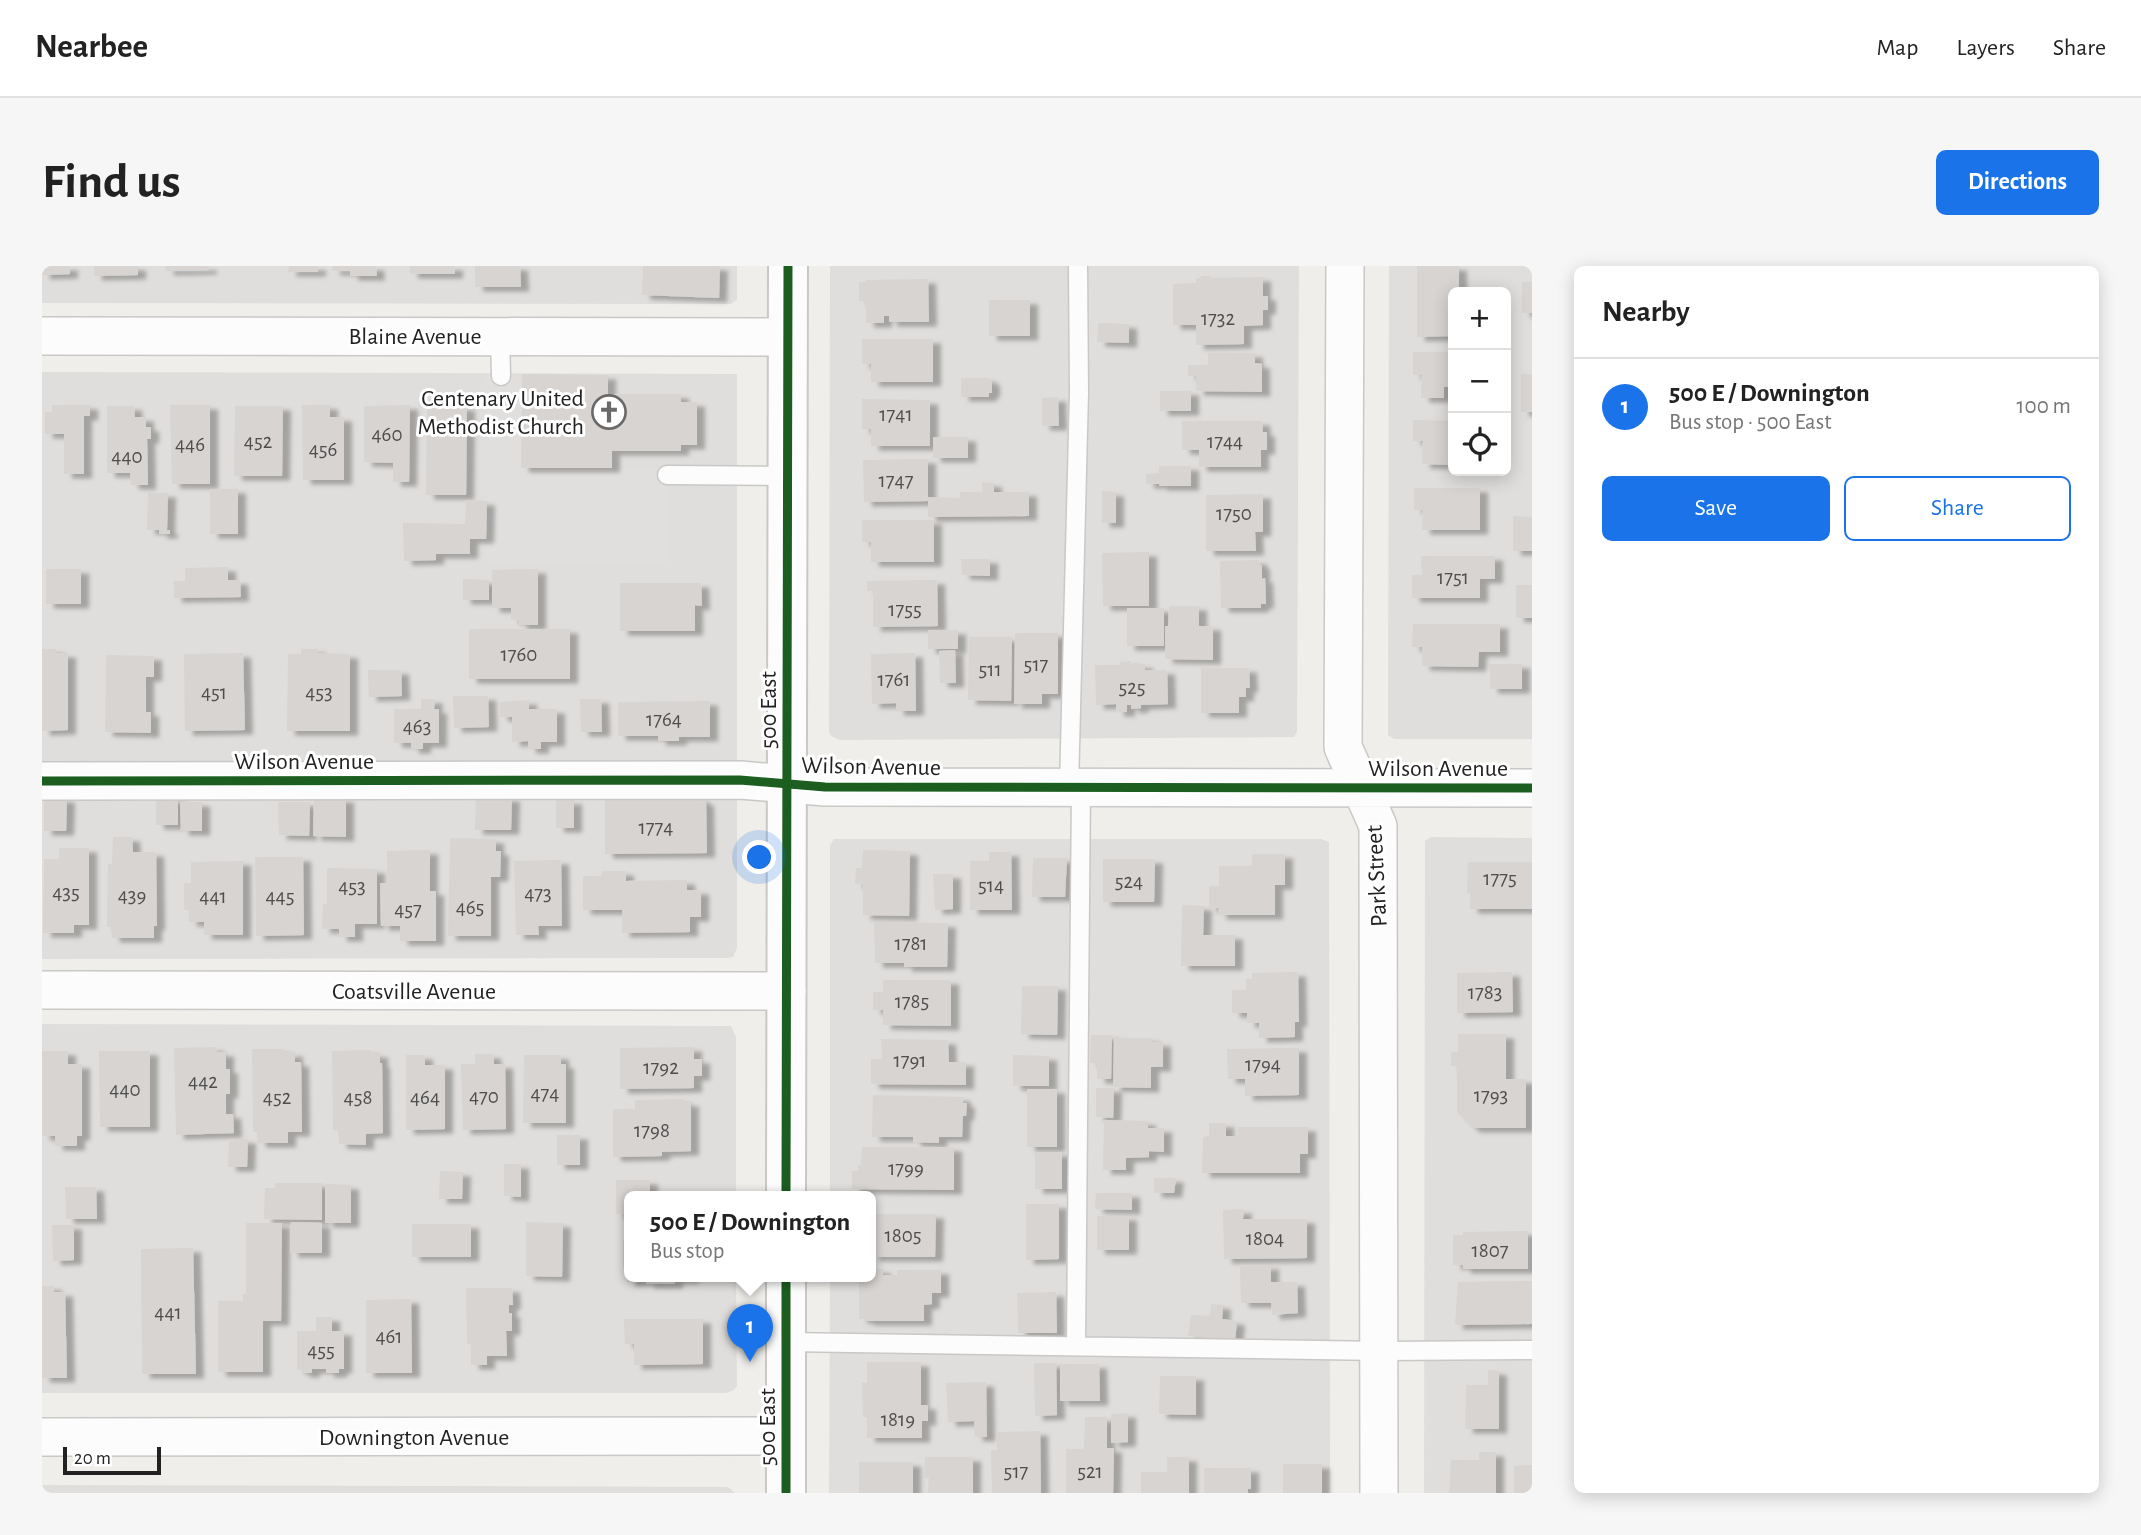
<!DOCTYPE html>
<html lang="en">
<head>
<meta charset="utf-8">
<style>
	:root { --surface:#fff; --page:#f6f6f6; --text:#222; --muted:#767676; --line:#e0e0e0; --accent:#1a73e8 }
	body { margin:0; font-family:"Alegreya Sans",sans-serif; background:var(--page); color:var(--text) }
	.controls { position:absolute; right:21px; top:21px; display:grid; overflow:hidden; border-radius:10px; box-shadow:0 4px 18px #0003 }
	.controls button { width:63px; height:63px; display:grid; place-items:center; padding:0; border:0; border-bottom:2px solid var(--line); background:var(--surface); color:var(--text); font:35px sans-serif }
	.scale { position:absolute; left:21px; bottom:18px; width:98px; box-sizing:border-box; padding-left:7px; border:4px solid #222; border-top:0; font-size:19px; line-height:24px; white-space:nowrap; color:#222; -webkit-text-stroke:5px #fff; paint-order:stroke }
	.you { position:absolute; left:718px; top:592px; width:24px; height:24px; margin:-18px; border:5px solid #fff; border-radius:50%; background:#1a73e8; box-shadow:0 0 0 10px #1a73e833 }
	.badge { display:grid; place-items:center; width:46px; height:46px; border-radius:50%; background:var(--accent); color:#fff; font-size:23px; font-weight:700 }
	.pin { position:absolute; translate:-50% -58px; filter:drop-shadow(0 2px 4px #0008) }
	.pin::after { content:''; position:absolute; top:37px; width:24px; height:21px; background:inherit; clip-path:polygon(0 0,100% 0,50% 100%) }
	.popup { position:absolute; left:582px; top:925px; width:252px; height:91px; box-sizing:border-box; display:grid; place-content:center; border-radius:10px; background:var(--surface); filter:drop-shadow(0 2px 5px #0005); font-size:23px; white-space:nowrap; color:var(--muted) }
	.popup b { font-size:26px; color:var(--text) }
	.popup::after { content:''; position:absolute; left:50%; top:100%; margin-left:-14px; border:14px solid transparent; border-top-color:var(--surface) }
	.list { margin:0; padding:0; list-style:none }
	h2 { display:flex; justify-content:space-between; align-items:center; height:91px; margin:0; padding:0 28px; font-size:30px }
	h2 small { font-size:23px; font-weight:400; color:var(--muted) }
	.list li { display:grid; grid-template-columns:46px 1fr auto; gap:21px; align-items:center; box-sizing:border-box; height:98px; padding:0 28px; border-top:2px solid var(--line) }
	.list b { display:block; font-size:26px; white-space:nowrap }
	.list p { margin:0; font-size:23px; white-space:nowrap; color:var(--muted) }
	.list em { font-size:23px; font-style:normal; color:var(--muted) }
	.actions { display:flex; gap:14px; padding:21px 28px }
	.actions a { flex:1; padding:16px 0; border:2px solid var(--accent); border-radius:10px; text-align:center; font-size:24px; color:var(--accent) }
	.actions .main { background:var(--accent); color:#fff }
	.icon { flex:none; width:38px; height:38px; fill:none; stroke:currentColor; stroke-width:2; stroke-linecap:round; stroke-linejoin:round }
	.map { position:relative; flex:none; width:1490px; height:1227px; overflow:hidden; border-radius:10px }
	header { display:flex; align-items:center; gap:42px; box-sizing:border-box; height:98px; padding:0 35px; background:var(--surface); border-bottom:2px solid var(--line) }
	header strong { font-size:33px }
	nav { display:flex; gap:38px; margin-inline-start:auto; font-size:24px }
	.intro { display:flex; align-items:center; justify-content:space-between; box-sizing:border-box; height:168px; padding:0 42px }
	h1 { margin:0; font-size:49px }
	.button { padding:18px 32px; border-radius:10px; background:var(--accent); color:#fff; font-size:24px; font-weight:700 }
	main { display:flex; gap:42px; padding:0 42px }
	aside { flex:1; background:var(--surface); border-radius:10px; box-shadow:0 4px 18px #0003 }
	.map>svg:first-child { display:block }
	.residential { fill:#dfdedc; fill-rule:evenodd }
	.parking { fill:#e0dfde }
	.building { fill:#d7d4d2; filter:url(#shadow) }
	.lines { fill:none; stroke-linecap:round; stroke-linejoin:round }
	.service-casing { stroke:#c9c8c7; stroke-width:21 }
	.minor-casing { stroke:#c9c8c7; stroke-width:40 }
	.tertiary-casing { stroke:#c9c8c7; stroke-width:42 }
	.service { stroke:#fdfcfc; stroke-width:18 }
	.minor { stroke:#fdfcfc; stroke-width:37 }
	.tertiary { stroke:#fdfcfc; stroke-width:38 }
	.cycleway-casing { stroke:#fff; stroke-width:13 }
	.cycleway { stroke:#1b5e20; stroke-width:9 }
	.labels { text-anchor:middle; stroke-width:6; stroke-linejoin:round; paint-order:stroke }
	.number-label { font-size:21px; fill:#4f4e4e }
	.street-label { font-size:24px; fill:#222; stroke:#fff }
	.poi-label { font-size:24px; fill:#222; stroke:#fff; text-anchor:end }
</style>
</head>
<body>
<header>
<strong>Nearbee</strong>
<nav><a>Map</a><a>Layers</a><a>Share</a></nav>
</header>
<div class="intro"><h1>Find us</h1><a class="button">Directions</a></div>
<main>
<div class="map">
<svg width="1490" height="1227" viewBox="0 0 1490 1227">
	<defs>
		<filter id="shadow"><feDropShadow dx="8" dy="4.5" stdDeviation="2" flood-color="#0004"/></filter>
	</defs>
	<rect width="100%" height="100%" fill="#f0eeeb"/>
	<path class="residential" d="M0,0H695V34L689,38L0,37Z
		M788,0H1257L1255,466L1252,471L798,474L789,470L787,466Z
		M1347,0H1490V473H1352L1346,469ZM1411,26H1464V205H1411Z
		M0,106L695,108V495H0Z
		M0,524H695V682L691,691L685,692L0,693Z
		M1389,571L1490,572V1227H1382L1383,575Z
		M792,573H1279L1287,576L1288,1227H787L788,1010H829V930H788V579Z
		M0,758L689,760L694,771V930H587V1010H694L695,1120L692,1124L684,1127H0Z
		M0,1219L686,1221L693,1227H0Z"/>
	<path class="parking" d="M444,110H479V203L625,202V299L445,300Z"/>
	<path class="building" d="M0,0H28V8L0,9Z
		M52,0H96V9L52,10Z
		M123,0H167V4L124,5Z
		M247,0H276V6H246Z
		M290,0H334L335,10H308V5H290Z
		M368,0H413V8H368Z
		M433,0H478L479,21H433Z
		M601,0H678L677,32L600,29Z
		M1375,0H1417V26H1411V70L1375,71Z
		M1159,10H1168V12L1221,11V30H1226V44H1221V59L1202,60V78L1154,79V59H1131V18L1154,17V12H1159Z
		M886,13L887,56H847V50H842V57H824V35H817V16H824V14Z
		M1480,16H1490V47H1480Z
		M947,34H988V70H947Z
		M1056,57L1087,58V77L1055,76Z
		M820,73H891V116H829V98H820Z
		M1371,86H1411V129H1408V121H1402V132H1379L1380,109H1371Z
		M1166,87H1213V97L1220,98V126L1154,125V110H1146V99H1166Z
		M480,108L566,109V128H639V136H655V179H639V185H570V202H479Z
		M1479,108H1490V146H1479Z
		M919,112H947V115H950V127H947V131H919Z
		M1118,125H1149V145H1118Z
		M1016,131L1017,160H1000V132Z
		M820,133L888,134V180H829V163H820Z
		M10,139H48V150H42V208H22V168H3V146H10Z
		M128,139H168V218H130Z
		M260,139H288V151H302V214H261Z
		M368,139L367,216H351V197L322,196V140Z
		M65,140H92L93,151H104V161H109V173H105L106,219H89L88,207H65Z
		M193,140H241L240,210H192Z
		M385,140H425L424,229H384Z
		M1371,154L1411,155V199L1380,198L1381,175H1371Z
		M1140,155H1220L1221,166H1225V184H1219V201H1157V184H1140Z
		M891,171H926V192H891Z
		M886,193V231L918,232V226H940V216L952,217V226H987V250L886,251V235L822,236L821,194Z
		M1117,200H1149V220H1117V218H1104V208L1117,207Z
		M1372,222H1438V264H1380L1381,244H1372Z
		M168,223H196V268H168Z
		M1060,225L1074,226V257H1060Z
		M106,227H126L125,264H128V268H117V264H105Z
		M1221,228V266H1213L1214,285H1164V229Z
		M424,234L445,235L444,273H428V288H394V294L362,295L361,257L423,258Z
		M1471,250L1490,251V285H1471Z
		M820,254H892V296H829V276H820Z
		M1107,286V340H1061L1060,287Z
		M1379,290H1453V313H1438V332H1370V309H1380Z
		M919,293H948V310L920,309Z
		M1217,294L1218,299H1220V313L1223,312L1224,338H1219V342H1179L1178,295Z
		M186,301V314H198L199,331L132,332V315H143V302Z
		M4,303H39V338H4Z
		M496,303V359H477V354H469V342H450V304Z
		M421,313L447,314V334H421Z
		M895,314L896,360L831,361V325H825V315Z
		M578,317H659L660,340L653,339V365H578Z
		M1474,319H1490V352H1474Z
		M1127,340H1157V360H1171V394L1123,393V360H1126Z
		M1085,342H1122V380H1085Z
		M1371,358H1458V386H1437L1436,401L1380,400V381H1370Z
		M427,363H528V413H427Z
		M886,364H916V383H886Z
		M973,367H1016V428H1000V438H972Z
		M927,371H970L969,435L926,434Z
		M0,383H14V387H26V464L0,465Z
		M259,383H276V387L308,388V465H245L246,388H259Z
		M913,384L914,417H898L897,385Z
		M201,387L203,464L143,465L142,388Z
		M873,387L874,445H854V437L830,438L829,388Z
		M64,389L112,390V411H104V446H109V467L63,466Z
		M1089,395V398H1103V404H1125L1126,438L1099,439V442L1089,443V439H1085V446H1074V438L1054,439L1053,399H1078V396Z
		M1448,398H1480V423H1448Z
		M1159,402H1207L1208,422H1204V431H1197V447H1159Z
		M326,404H359L360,430L327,431Z
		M411,430H446L447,461L412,462Z
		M379,433H393L392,443H397V477H381V483H369V477H352V443H379Z
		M538,433H559L560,466H539Z
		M487,434V443H515V476H499V483H486V475L470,476V451H458V436Z
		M668,435V471H637V475H616V470H576V436Z
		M563,527L660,532V535H664L665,587L563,588Z
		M434,531H470L469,564H433Z
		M2,532H25L24,565H2Z
		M114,532H136V559H114Z
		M272,532H304V571L271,570Z
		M514,534H532V562H514Z
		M138,536H160V565H139Z
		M236,536H268L267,570L237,569Z
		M71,571H90L91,586H114L115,660H112V672H70L69,661H65L66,598H70Z
		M408,572L454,573V585H459L458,611H449V670H406Z
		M17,582H47V659H32V667H1L2,593H17Z
		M388,584V625H394V675H358V660H339L338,617H345V585Z
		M821,584L868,585L867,650L821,649V618H813L814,602H820Z
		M947,586H969L970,644H928V595H947Z
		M1210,588H1243V619H1233V649H1176L1177,642H1167V620H1177V600H1210Z
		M213,591H261L262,669L214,670Z
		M991,592H1025L1023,631H990Z
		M1061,593H1113L1112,636H1061Z
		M519,594L520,660H496L497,669H474L472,595Z
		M201,595V669H162V656H147V644H142V617H149V596Z
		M1426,596H1490V643H1428V627H1425Z
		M285,602L335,603V658H313V671H297V663H280L281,638H285Z
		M560,605H584V615L645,614V624H659V651H648V666L580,667V644H541V610H560Z
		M891,608H911V643L893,644Z
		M1140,639L1162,640L1161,669H1193V700H1139Z
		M832,656L906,657L905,701H862V697H833Z
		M1256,706L1257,756H1253V771L1217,772V757H1205V747H1190V724H1204V713H1210V707Z
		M1470,706L1471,746L1415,747V707Z
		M841,714H909V760L841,759V744H831V726H841Z
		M980,720H1016L1015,769L979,768Z
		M1416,768H1464V813H1484V862H1430L1415,846V800H1409V786H1416Z
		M1049,769H1070L1069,813H1055V797H1048Z
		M1072,772H1110V776H1121V801H1109V822L1071,821Z
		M839,773L906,774L907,796H924V819L829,818V793H840Z
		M174,781L175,786H184V803H188V828H184V848H191L192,867L134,869L132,782Z
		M652,781V793H660V810H652V822L578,823V782Z
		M1257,782V829L1203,830V813H1186L1185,783Z
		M210,783H241L242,787L253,786V796H259L260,866H246V877H216L215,866H211Z
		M328,784V787H338V797H340L341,867L324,868V879L297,878L296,864H291L290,785Z
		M0,785H26V798H40V870H35V880H13V870H0Z
		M57,785H108V861H58Z
		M433,788H451L452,798H463L464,863L421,864L419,798H433Z
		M364,789H383V799H403V863L364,864Z
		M482,789H519V798H524V857H481Z
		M971,789L1007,790V820H971Z
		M1054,822H1072L1071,852L1054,851Z
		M985,823H1015V881H985Z
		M831,829L921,831V837H925L924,850H921L920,871H897V877L871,876V871H830Z
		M641,833V836H649V885L620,886V890L571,891V843H593V834Z
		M1062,854L1106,855V862H1122V886L1107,885V891L1084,892V904H1061Z
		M1167,857H1184V870H1196V861H1266V888H1258V907H1160L1161,871L1167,870Z
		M515,869H538V899H515Z
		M187,873H206L205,901H186Z
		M820,881H912V924L810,923V905H816V899H819Z
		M993,886H1020V923H993Z
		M462,898H479V931L462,930Z
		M398,905L421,906L420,933H397Z
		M1112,912H1134L1132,927H1112Z
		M574,914H608V930H587V948H574Z
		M233,917H280V954L222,953L223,922H233Z
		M283,918L309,919V957H283Z
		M23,921H54L55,953H24Z
		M1054,927H1090V944L1053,943Z
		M984,938H1017V993L984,994Z
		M1202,943L1201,953H1265V992L1182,993L1181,944Z
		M829,948H894L893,991H829Z
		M1055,950H1087V984H1055Z
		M249,956L280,957V987H248Z
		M484,956L521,957L520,1011L484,1010Z
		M204,957H240L239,1055H221V1106H176V1035H201V1028H204Z
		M370,958H429V991H370Z
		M10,959H32V994L11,995Z
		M1486,965V1003H1421V999H1411V969H1421V966Z
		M581,974H587V1001H581Z
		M151,982L154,1108H100L99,983Z
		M1229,999V1016H1255L1256,1047L1230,1049L1229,1037H1199L1198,1000Z
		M829,1003H841V1009H855V1004H899V1027H890V1038L882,1039V1055H824V1053H817V1010H829Z
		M585,1010H649V1013H633V1018H604V1015L585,1016Z
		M1490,1015V1058L1413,1059L1416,1016Z
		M0,1020H12V1026H23L25,1112H0Z
		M424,1022H470L471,1039H467V1047H470V1065H464L465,1090H445V1099H429V1078H425Z
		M1014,1026L1015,1067H976L975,1027Z
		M369,1033L370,1107H324V1034Z
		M1169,1038L1181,1039L1180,1053L1195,1055L1193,1075L1146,1070L1149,1049L1168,1050Z
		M274,1051H290V1065H302V1103H297V1107H284V1103H270V1107H260V1104H255V1065H274Z
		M582,1053H661V1098L592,1099V1078H583Z
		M825,1096H879V1139H886V1155H880V1172H825V1151H821L820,1117H825Z
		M992,1097H1014L1015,1149L993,1150Z
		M1018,1098H1057L1058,1135H1018Z
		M1446,1104L1457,1105V1163H1423L1424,1119H1446Z
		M1118,1110H1154V1149L1117,1148Z
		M944,1116L945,1171H933L932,1155L906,1156L904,1117Z
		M1086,1147V1176L1069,1177V1148Z
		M1043,1151H1065V1182H1072L1071,1227H1024V1183H1042Z
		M998,1165L999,1227H950L949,1184H955L954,1166Z
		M1437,1186H1454V1227H1407L1409,1194H1437Z
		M883,1191H931V1227H886L887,1212H882Z
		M1125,1191H1147V1227H1099V1206H1125Z
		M817,1196H871V1227H817Z
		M1241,1198H1280V1227H1241Z
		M1490,1199V1227H1472V1200Z
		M1162,1202H1209V1223H1206V1227H1162Z"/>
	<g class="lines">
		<g class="service-casing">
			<path id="service" d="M458,70L459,110
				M625,209L746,210
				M1027,522L1037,126L1036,0
				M744,1076L1339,1085L1490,1084
				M1034,1080L1039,522"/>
		</g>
		<g class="minor-casing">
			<path id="minor" d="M1303,0L1301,481L1336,560L1337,1227
				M0,70L746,71
				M0,515L698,514L783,521L1490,522
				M0,724L745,725
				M0,1171L744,1170"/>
		</g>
		<g class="tertiary-casing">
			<path id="tertiary" d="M744,930L746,0
				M744,1227V1010"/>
		</g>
		<use href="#service" class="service"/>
		<use href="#minor" class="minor"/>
		<use href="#tertiary" class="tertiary"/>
		<g class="cycleway-casing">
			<path id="cycleway" d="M0,515L698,514L783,521L1490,522
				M744,930L746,0
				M744,1227V1010"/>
		</g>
		<use href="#cycleway" class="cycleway"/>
	</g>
	<defs>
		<g id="church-ring" transform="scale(1.75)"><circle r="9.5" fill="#fff" stroke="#6a6968" stroke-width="1.5"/><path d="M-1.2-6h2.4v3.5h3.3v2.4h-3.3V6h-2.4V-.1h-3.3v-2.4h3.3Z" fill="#6a6968"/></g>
	</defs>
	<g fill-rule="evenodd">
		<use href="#church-ring" x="567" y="146"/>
	</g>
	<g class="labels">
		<g class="number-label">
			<text x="1176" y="59">1732</text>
			<text x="854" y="155">1741</text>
			<text x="345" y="175">460</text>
			<text x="216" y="182">452</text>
			<text x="1183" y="182">1744</text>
			<text x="148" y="185">446</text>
			<text x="281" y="190">456</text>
			<text x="85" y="197">440</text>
			<text x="854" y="221">1747</text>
			<text x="1192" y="254">1750</text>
			<text x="1411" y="318">1751</text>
			<text x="863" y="350">1755</text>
			<text x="477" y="395">1760</text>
			<text x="994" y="405">517</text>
			<text x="948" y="410">511</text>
			<text x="852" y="420">1761</text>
			<text x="1090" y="428">525</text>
			<text x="172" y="433">451</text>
			<text x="277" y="433">453</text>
			<text x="622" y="460">1764</text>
			<text x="375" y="467">463</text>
			<text x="614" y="568">1774</text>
			<text x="1458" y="619">1775</text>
			<text x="1087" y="622">524</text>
			<text x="949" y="626">514</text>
			<text x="310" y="627">453</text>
			<text x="24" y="633">435</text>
			<text x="496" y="634">473</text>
			<text x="90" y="636">439</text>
			<text x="171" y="637">441</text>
			<text x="238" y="637">445</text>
			<text x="428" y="648">465</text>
			<text x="366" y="650">457</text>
			<text x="869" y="684">1781</text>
			<text x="1443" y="733">1783</text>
			<text x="870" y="742">1785</text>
			<text x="868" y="801">1791</text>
			<text x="1221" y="805">1794</text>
			<text x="619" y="808">1792</text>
			<text x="161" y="822">442</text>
			<text x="83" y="830">440</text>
			<text x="503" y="834">474</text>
			<text x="1449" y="836">1793</text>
			<text x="442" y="837">470</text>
			<text x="235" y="838">452</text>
			<text x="316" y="838">458</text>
			<text x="383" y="838">464</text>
			<text x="610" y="871">1798</text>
			<text x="864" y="909">1799</text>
			<text x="861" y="976">1805</text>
			<text x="1223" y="979">1804</text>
			<text x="1448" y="991">1807</text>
			<text x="126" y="1053">441</text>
			<text x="347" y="1077">461</text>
			<text x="279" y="1091">455</text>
			<text x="856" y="1160">1819</text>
			<text x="974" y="1212">517</text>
			<text x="1048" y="1212">521</text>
		</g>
		<g class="street-label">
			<text x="373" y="78">Blaine Avenue</text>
			<text transform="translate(726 444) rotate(-90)" y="8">500 East</text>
			<text x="262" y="503">Wilson Avenue</text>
			<text transform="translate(829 500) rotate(1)" y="8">Wilson Avenue</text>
			<text x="1396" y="510">Wilson Avenue</text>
			<text transform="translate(1334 610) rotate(-93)" y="8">Park Street</text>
			<text x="372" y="733">Coatsville Avenue</text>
			<text transform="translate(725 1161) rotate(-90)" y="8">500 East</text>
			<text x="372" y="1179">Downington Avenue</text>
		</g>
		<g class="poi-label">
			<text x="542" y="140">Centenary United<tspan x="542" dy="28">Methodist Church</tspan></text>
		</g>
	</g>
</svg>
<div class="controls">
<button>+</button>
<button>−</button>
<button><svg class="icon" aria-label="locate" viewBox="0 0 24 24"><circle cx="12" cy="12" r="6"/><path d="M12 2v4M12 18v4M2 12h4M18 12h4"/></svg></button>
</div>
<div class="scale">20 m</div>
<div class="you"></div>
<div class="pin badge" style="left:708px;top:1096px">1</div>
<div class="popup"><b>500 E / Downington</b>Bus stop</div>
</div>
<aside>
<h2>Nearby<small></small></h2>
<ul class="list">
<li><span class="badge">1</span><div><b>500 E / Downington</b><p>Bus stop · 500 East</p></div><em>100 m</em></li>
</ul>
<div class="actions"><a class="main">Save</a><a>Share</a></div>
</aside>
</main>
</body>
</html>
